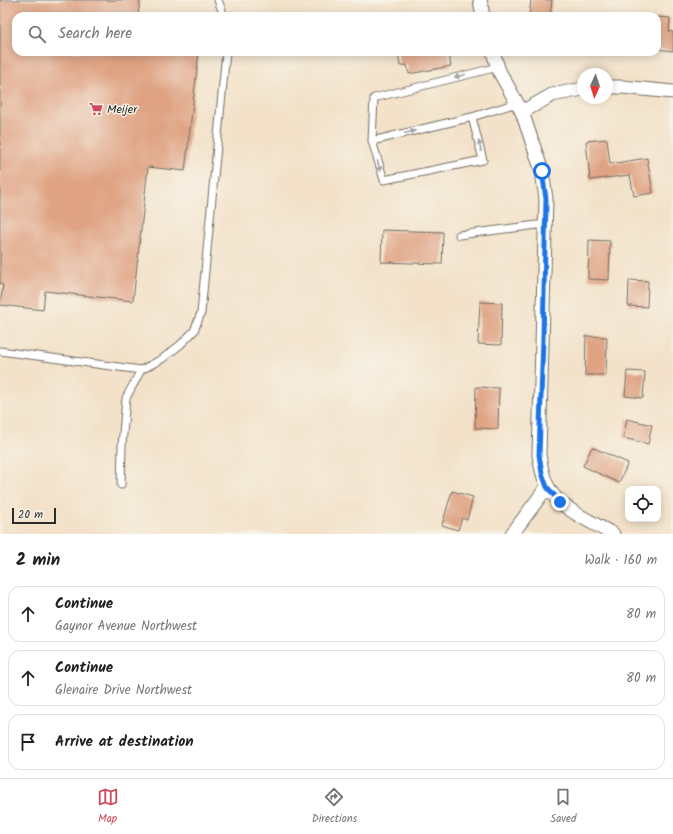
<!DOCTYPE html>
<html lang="en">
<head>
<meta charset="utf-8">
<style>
	:root { --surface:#fff; --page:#f6f6f6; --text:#202124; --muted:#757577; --line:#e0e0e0; --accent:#d1495b }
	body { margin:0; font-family:Kalam,sans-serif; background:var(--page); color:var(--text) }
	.controls { position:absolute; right:12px; bottom:12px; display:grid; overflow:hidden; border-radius:8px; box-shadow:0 2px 10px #0003 }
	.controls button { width:36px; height:36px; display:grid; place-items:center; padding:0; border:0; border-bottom:1px solid var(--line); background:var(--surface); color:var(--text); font:20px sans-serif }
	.compass { position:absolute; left:577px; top:68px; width:36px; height:36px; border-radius:50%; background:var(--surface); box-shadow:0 2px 10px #0003; rotate:183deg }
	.scale { position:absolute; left:12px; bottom:10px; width:44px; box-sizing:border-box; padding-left:4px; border:2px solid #2b2b2b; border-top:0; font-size:11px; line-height:14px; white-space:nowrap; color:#2b2b2b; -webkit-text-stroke:3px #f7f3e8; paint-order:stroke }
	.stop { position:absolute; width:12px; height:12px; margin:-9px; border:3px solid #1a73e8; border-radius:50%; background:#fff }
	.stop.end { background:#1a73e8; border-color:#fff; box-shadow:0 1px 4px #0008 }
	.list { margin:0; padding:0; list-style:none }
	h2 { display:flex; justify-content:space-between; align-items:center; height:52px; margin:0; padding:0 16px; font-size:17px }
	h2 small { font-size:13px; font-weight:400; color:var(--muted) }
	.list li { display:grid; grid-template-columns:26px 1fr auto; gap:12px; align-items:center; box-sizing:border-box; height:56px; margin:0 8px 8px; padding:0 8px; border:1px solid var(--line); border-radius:12px }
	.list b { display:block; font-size:15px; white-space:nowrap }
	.list p { margin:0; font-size:13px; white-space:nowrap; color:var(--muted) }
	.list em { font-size:13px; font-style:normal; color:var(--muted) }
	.icon { flex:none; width:22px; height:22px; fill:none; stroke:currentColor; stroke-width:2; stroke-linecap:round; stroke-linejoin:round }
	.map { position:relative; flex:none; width:673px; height:534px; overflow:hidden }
	.search { position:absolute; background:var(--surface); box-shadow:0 2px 10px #0003; left:12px; right:12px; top:12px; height:44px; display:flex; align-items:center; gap:10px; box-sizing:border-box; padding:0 14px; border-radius:12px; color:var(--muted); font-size:15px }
	.sheet { height:244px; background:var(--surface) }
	nav { display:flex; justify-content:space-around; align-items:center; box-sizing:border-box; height:56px; border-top:1px solid var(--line); background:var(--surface); font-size:11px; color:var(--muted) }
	nav a { display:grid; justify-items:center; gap:2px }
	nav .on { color:var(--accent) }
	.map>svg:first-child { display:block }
	.building { fill:#dfa282 }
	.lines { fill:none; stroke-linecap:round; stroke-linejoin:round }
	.lane-casing { stroke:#716b62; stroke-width:9 }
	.street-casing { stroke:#716b62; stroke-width:15 }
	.lane { stroke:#fff; stroke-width:7 }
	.street { stroke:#fff; stroke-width:13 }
	.oneway { fill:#a0a0a0 }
	.route { stroke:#1a73e8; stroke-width:5 }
	.labels { text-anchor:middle; stroke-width:3; stroke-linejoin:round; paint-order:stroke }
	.poi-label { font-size:12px; fill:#2b2b2b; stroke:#f7f3e8; text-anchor:start }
</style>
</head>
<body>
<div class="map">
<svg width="673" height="534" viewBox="0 0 673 534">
	<rect width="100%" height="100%" fill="#f7f3e8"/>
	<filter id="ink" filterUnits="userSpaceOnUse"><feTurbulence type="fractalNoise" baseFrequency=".025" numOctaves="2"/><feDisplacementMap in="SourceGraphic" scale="8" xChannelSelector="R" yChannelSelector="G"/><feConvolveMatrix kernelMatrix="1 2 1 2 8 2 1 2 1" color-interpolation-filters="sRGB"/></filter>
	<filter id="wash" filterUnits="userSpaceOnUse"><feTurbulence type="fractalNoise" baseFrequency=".012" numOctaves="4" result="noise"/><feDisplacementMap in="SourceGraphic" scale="16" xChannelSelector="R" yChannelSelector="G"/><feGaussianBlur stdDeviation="0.9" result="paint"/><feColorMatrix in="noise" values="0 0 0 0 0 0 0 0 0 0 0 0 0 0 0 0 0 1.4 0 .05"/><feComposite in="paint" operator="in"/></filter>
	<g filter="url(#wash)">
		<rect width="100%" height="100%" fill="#f3e2c9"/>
		<g id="blocks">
			<path class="building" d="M0,0H140L138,16H16V52H199L185,171L148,167L133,301L45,291L43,310L0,305L3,285L0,284Z
				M531,0H552L550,16H529Z
				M657,17L670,18L669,31L673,32V51L657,49Z
				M398,52H448L451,66L409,74L407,65L400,66Z
				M607,139L610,164L647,158L653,193L634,196L630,175L590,180L586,141Z
				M382,230L443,232L442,264L381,262Z
				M589,240L610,241L609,280L588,279Z
				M629,280L648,281L647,307L628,306Z
				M480,302L502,303L501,345L478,344Z
				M586,336L607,337L606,375H585Z
				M627,371L645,372L643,398L625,396Z
				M476,387L499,388L498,429L475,428Z
				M627,419L652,425L648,444L623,438Z
				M592,447L628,463L619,483L583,466Z
				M452,491L473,497L467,520L462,518L458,530L442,525Z"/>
		</g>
	</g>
	<g filter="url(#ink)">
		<use href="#blocks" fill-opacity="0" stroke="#716b62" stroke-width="1"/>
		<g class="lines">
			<g class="lane-casing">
				<path id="lane" d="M218,0L224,16
					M498,67L374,98L372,141L384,180L483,160L472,117L517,103
					M372,141L472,117
					M459,235L545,224
					M0,351L141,370L162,359L180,345L194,331L201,313L226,52
					M121,485L122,446L126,398L141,370"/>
			</g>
			<g class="street-casing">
				<path id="street" d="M480,0L483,16
					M493,52L499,71L522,112L542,171L546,199L539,455C541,465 542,476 547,485C556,507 592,522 613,534
					M607,87H622L673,92
					M522,112L552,95L583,89
					M512,534L547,487"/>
			</g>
			<use href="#lane" class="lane"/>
			<use href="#street" class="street"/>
		</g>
		<defs><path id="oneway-solid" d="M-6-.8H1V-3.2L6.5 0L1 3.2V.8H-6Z"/></defs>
		<g class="oneway">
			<use href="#oneway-solid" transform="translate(460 76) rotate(166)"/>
			<use href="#oneway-solid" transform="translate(410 132) rotate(-14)"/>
			<use href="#oneway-solid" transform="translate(480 146) rotate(-104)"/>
			<use href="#oneway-solid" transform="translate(379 166) rotate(73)"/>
		</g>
	</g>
	<g class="lines" filter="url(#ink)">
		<path class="route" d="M542,171L546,199L543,339L539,455L542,473L547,487L560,502"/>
	</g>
	<defs>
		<g id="supermarket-bare" transform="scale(1.08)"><path d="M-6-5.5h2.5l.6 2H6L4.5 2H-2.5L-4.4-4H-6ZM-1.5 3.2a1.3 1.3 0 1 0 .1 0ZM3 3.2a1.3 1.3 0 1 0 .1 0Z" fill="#d1495b" stroke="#f7f3e8" stroke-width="2.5" paint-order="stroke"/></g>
	</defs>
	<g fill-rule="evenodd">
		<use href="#supermarket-bare" x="96" y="109"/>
	</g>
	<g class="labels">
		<g class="poi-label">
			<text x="107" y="113">Meijer</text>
		</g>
	</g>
</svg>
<div class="controls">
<button><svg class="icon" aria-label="locate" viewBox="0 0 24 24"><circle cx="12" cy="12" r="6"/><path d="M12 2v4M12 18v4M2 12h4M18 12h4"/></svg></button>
</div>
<svg class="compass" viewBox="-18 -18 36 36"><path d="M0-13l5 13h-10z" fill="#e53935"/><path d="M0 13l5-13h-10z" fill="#757577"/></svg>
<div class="scale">20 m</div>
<div class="stop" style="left:542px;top:171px"></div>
<div class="stop end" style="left:560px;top:502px"></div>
<div class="search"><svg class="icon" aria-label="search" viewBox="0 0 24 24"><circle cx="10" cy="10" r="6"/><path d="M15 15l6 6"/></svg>Search here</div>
</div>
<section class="sheet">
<h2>2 min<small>Walk · 160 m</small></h2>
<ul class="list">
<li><svg class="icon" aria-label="ahead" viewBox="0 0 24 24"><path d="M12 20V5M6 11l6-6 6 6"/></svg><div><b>Continue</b><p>Gaynor Avenue Northwest</p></div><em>80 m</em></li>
<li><svg class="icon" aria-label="ahead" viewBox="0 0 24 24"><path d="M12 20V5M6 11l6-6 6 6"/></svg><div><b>Continue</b><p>Glenaire Drive Northwest</p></div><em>80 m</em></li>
<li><svg class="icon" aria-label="arrive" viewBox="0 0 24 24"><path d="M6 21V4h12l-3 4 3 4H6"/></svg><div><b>Arrive at destination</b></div></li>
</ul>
</section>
<nav>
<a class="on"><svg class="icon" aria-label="map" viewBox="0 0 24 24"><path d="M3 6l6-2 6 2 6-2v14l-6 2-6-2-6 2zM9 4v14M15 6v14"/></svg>Map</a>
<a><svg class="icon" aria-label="directions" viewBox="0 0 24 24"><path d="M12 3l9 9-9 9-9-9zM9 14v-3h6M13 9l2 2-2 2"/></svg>Directions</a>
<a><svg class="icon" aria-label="saved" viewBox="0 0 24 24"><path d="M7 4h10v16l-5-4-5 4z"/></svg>Saved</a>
</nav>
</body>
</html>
